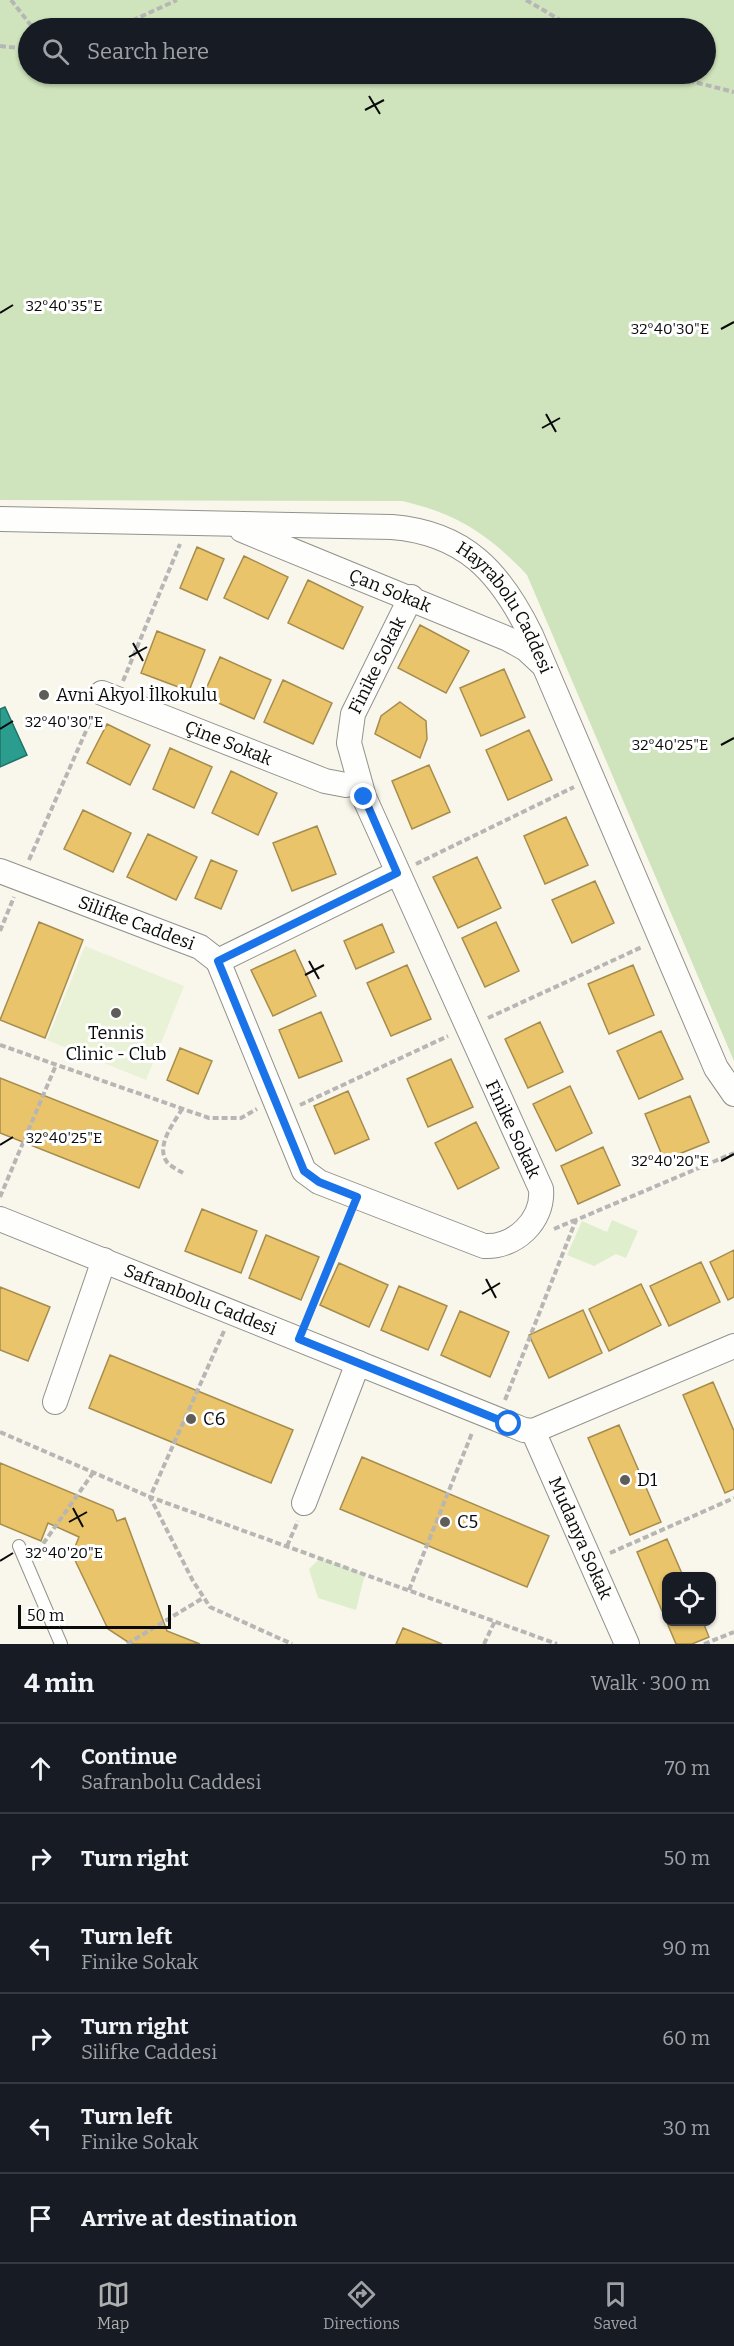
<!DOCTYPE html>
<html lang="en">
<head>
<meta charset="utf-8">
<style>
	:root { --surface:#171b24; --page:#20242c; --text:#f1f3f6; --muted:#9ea1a6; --line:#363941; --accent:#afb0af }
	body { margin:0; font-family:Bitter,serif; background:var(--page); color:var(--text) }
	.controls { position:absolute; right:18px; bottom:18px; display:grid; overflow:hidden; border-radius:12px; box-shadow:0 2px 4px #0004 }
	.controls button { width:54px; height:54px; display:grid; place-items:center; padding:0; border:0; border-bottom:2px solid var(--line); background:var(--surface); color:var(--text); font:30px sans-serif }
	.scale { position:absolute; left:18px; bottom:15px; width:153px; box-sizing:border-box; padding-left:6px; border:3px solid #0a0a0a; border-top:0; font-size:16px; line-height:21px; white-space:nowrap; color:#0a0a0a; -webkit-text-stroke:4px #fff; paint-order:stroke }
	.stop { position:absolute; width:18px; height:18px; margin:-14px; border:4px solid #1a73e8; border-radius:50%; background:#fff }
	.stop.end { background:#1a73e8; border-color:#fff; box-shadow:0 2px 6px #0008 }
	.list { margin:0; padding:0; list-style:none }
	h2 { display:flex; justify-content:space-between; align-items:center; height:78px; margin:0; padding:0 24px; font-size:26px }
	h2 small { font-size:20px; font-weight:400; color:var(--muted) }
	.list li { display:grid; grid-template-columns:39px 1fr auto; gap:18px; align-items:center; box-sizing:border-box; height:90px; padding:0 24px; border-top:2px solid var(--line) }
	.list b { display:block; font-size:22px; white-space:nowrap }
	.list p { margin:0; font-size:20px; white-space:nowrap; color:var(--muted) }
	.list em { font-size:20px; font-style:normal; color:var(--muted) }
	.icon { flex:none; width:33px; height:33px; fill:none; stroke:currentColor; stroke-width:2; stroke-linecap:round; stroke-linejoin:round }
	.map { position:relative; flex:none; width:734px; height:1644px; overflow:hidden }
	.search { position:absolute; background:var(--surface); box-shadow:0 2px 4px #0004; left:18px; right:18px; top:18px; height:66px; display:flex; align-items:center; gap:15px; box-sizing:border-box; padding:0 21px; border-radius:33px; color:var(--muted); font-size:22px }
	.sheet { height:618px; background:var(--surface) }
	nav { display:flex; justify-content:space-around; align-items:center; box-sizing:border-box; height:84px; border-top:2px solid var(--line); background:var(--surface); font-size:16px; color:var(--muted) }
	nav a { display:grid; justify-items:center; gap:3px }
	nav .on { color:var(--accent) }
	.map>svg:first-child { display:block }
	.green { fill:#dfeecd }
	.forest { fill:#cfe4bc; fill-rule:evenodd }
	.pitch { fill:#e9f2d7 }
	.homes { fill:#e9c46a; stroke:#a68c4d; stroke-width:1.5 }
	.schools { fill:#2a9d8f; stroke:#207167; stroke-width:1.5 }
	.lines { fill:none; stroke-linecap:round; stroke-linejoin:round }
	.lane-casing { stroke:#92918c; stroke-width:14 }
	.street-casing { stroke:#92918c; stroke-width:26 }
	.path { stroke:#b7b6b5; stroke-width:4; stroke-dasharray:6 3; stroke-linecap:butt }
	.lane { stroke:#fefefc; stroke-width:12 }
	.street { stroke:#fefefc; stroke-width:24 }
	.route { stroke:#1a73e8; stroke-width:8 }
	.ticks { fill:none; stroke:#0a0a0a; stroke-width:2 }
	.poi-dot { fill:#5e5d59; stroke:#fff; stroke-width:2 }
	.labels { text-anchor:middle; stroke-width:6; stroke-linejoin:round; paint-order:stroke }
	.street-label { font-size:18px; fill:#0a0a0a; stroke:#fff }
	.poi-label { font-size:18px; fill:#0a0a0a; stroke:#fff; text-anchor:start }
	.ticks-label { font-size:15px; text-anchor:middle; fill:#0a0a0a; stroke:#fff; stroke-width:6; stroke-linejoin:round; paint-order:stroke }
</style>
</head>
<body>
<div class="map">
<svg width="734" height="1644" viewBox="0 0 734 1644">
	<rect width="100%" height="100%" fill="#f9f7ec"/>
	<path class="green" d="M612,1220L638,1231L626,1258L616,1254L594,1266L567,1255L582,1221L607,1232Z
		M320,1558L365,1574L356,1610L318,1598L309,1569Z"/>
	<path class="forest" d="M0,0H734V1061L527,575C488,534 458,514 402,501L0,500ZM28,28H706V74H28Z"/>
	<path class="pitch" d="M85,946L184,986L146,1080L47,1040Z"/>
	<path class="homes" d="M197,547L224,559L207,600L180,588Z
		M244,556L288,577L268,619L224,598Z
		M308,580L363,607L343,649L288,623Z
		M420,625L469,651L446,693L398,668Z
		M157,631L205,650L189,691L141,673Z
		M220,657L271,680L254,719L203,696Z
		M504,669L525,717L481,736L460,688Z
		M283,680L332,703L313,744L264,722Z
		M400,702L426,721L427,739L420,758L375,734L381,716Z
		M107,724L150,745L130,785L87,763Z
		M529,730L552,780L508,800L486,750Z
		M170,748L212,767L194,808L153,789Z
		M429,765L450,812L412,829L392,781Z
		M231,771L277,793L258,835L212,813Z
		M83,810L131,833L113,872L64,849Z
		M566,817L588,865L545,884L524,836Z
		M317,826L336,874L292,891L273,843Z
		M148,834L197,857L176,900L127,877Z
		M477,857L501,908L458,928L433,877Z
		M211,860L237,871L221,909L195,898Z
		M595,881L614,923L572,943L552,900Z
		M39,922L83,940L45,1038L0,1020Z
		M496,922L519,971L485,987L462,938Z
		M382,924L394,952L356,969L344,941Z
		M295,950L316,996L273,1016L251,970Z
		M407,965L431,1019L391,1036L367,983Z
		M633,965L654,1015L609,1034L588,984Z
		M321,1012L342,1061L299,1078L279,1030Z
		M540,1022L563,1072L528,1088L505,1039Z
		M661,1031L683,1079L639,1099L617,1051Z
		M180,1048L212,1061L198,1094L167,1080Z
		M451,1059L473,1107L428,1127L407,1079Z
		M0,1078L158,1141L139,1188L0,1133Z
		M570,1086L592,1133L556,1151L533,1104Z
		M348,1091L369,1139L335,1154L314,1106Z
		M690,1096L709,1142L664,1160L645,1114Z
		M476,1122L499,1168L458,1189L435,1143Z
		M603,1147L620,1185L578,1204L561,1166Z
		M202,1209L257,1231L241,1273L185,1251Z
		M266,1235L319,1257L301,1300L249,1278Z
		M734,1250V1297L728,1300L710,1262Z
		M701,1262L720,1302L669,1326L650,1286Z
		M339,1263L388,1285L369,1327L320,1305Z
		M641,1284L661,1325L609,1351L589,1309Z
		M399,1286L447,1306L428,1350L381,1330Z
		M0,1287L50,1307L28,1361L0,1350Z
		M583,1310L602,1353L549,1378L529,1335Z
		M460,1311L509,1332L490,1377L441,1355Z
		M110,1355L293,1430L271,1483L89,1408Z
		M713,1382L734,1431V1489L725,1493L683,1395Z
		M619,1425L661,1522L630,1535L588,1438Z
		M362,1457L549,1536L527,1587L340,1509Z
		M0,1463L113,1510L117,1521L125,1518L167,1631L200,1644H131L108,1629L72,1554L79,1537L48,1523L41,1541L0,1524Z
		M667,1539L683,1576H666V1622H703L709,1637L692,1644H676L637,1552Z
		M403,1628L442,1644H396Z"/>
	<path class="schools" d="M5,707L27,755L0,767V709Z"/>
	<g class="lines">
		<g class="lane-casing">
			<path id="lane" d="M19,1546L61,1644"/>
		</g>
		<g class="street-casing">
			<g id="street">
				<path id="s1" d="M0,519L392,527C465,533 500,572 531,635L716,1068L734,1094"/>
				<path id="s2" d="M242,530L508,639L526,649L541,663"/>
				<path id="s3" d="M102,693L325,781L346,785L359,783"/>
				<path id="s4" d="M0,871L200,947L218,961L397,873"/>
				<path id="s5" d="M218,961L304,1171L319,1182L484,1246C514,1248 544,1221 541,1189L364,797L349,743L353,714L411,597"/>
				<path id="s6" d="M0,1219L524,1430L533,1431L734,1346"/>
				<path d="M55,1402L104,1260"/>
				<path id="s7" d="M533,1431L627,1644"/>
				<path d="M304,1503L358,1363"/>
			</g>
		</g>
		<path class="path" d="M11,0L33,28
			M526,0L574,28
			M116,28L177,0
			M0,46L28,49
			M662,74L734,92
			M123,681L180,544
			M29,860L94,713
			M416,864L574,787
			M0,931L14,897
			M488,1018L642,947
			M0,1045L209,1118H241L257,1109
			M300,1105L448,1036
			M182,1109C174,1123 155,1146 167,1162C170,1166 178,1170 183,1173
			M0,1197L56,1065
			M554,1229L575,1220
			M306,1321L350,1214
			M224,1331L150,1497L557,1644
			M505,1400L576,1220L734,1153
			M0,1432L150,1497L193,1581L210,1607L292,1644
			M287,1546L298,1521
			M38,1551L93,1473
			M610,1553L734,1498
			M409,1590L472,1433
			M127,1644L203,1598
			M484,1644L495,1621
			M704,1644L734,1632"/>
		<use href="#lane" class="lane"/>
		<use href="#street" class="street"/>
	</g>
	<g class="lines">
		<path class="route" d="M364,797L397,873L218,961L304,1171L319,1182L357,1197L299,1339L509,1424"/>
	</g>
	<path class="ticks" d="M369,96L380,114M365,110L384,100M0,313L13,305M721,329L734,322M546,414L556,432M542,428L560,418M133,643L143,661M129,657L147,647M0,729L13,721M721,745L734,738M309,961L319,979M305,975L324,965M0,1145L13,1137M721,1161L734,1154M486,1279L496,1298M482,1294L500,1283M73,1508L83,1527M69,1522L87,1512M0,1561L13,1553"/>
	<g class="poi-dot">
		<circle cx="44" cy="695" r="6"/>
		<circle cx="116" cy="1013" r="6"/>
		<circle cx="191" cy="1419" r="6"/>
		<circle cx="625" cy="1480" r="6"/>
		<circle cx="445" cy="1522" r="6"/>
	</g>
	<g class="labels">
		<g class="street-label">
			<text dy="6" stroke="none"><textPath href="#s2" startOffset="160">Çan Sokak</textPath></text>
			<text dy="6" stroke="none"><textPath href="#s1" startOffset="540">Hayrabolu Caddesi</textPath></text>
			<text dy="6" stroke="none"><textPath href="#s5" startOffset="1083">Finike Sokak</textPath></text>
			<text dy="6" stroke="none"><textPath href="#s3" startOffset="136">Çine Sokak</textPath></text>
			<text dy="6" stroke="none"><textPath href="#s4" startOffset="146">Silifke Caddesi</textPath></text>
			<text transform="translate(513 1129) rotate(65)" y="6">Finike Sokak</text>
			<text dy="6" stroke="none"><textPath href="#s6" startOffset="216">Safranbolu Caddesi</textPath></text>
			<text dy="6" stroke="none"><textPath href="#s7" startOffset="117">Mudanya Sokak</textPath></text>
		</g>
		<g class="poi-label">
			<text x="56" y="701">Avni Akyol İlkokulu</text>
			<text x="116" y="1039" text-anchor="middle">Tennis<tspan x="116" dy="21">Clinic - Club</tspan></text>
			<text x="203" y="1425">C6</text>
			<text x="637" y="1486">D1</text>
			<text x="457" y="1528">C5</text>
		</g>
	</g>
	<g class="ticks-label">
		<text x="64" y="311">32°40'35"E</text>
		<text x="670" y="334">32°40'30"E</text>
		<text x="64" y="727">32°40'30"E</text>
		<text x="670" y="750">32°40'25"E</text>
		<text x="64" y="1143">32°40'25"E</text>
		<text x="670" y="1166">32°40'20"E</text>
		<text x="64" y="1558">32°40'20"E</text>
	</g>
</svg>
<div class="controls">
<button><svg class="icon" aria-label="locate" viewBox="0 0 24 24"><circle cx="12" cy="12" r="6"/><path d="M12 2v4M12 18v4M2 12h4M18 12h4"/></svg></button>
</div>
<div class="scale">50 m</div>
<div class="stop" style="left:509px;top:1424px"></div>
<div class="stop end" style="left:364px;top:797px"></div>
<div class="search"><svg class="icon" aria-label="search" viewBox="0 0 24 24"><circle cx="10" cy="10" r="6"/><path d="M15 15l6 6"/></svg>Search here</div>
</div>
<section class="sheet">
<h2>4 min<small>Walk · 300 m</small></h2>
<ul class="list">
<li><svg class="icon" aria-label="ahead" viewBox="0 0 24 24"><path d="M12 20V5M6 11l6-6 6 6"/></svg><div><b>Continue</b><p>Safranbolu Caddesi</p></div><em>70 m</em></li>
<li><svg class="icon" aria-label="right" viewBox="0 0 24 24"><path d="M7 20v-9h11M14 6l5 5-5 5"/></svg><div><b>Turn right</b></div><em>50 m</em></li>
<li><svg class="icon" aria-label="left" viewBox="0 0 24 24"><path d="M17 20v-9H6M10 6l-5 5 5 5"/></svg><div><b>Turn left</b><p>Finike Sokak</p></div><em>90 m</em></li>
<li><svg class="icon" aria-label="right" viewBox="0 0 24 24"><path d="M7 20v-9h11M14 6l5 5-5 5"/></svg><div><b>Turn right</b><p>Silifke Caddesi</p></div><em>60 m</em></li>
<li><svg class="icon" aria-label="left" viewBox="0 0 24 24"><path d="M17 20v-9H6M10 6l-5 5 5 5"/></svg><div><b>Turn left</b><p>Finike Sokak</p></div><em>30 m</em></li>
<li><svg class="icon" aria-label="arrive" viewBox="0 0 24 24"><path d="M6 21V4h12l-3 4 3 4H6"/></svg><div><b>Arrive at destination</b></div></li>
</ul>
</section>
<nav>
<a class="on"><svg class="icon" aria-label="map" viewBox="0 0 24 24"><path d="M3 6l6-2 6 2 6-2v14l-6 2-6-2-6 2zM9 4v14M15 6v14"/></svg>Map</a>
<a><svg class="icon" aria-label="directions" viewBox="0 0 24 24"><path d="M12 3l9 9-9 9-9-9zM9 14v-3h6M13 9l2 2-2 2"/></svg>Directions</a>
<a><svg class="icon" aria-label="saved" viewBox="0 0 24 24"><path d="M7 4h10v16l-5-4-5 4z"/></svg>Saved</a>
</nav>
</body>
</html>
